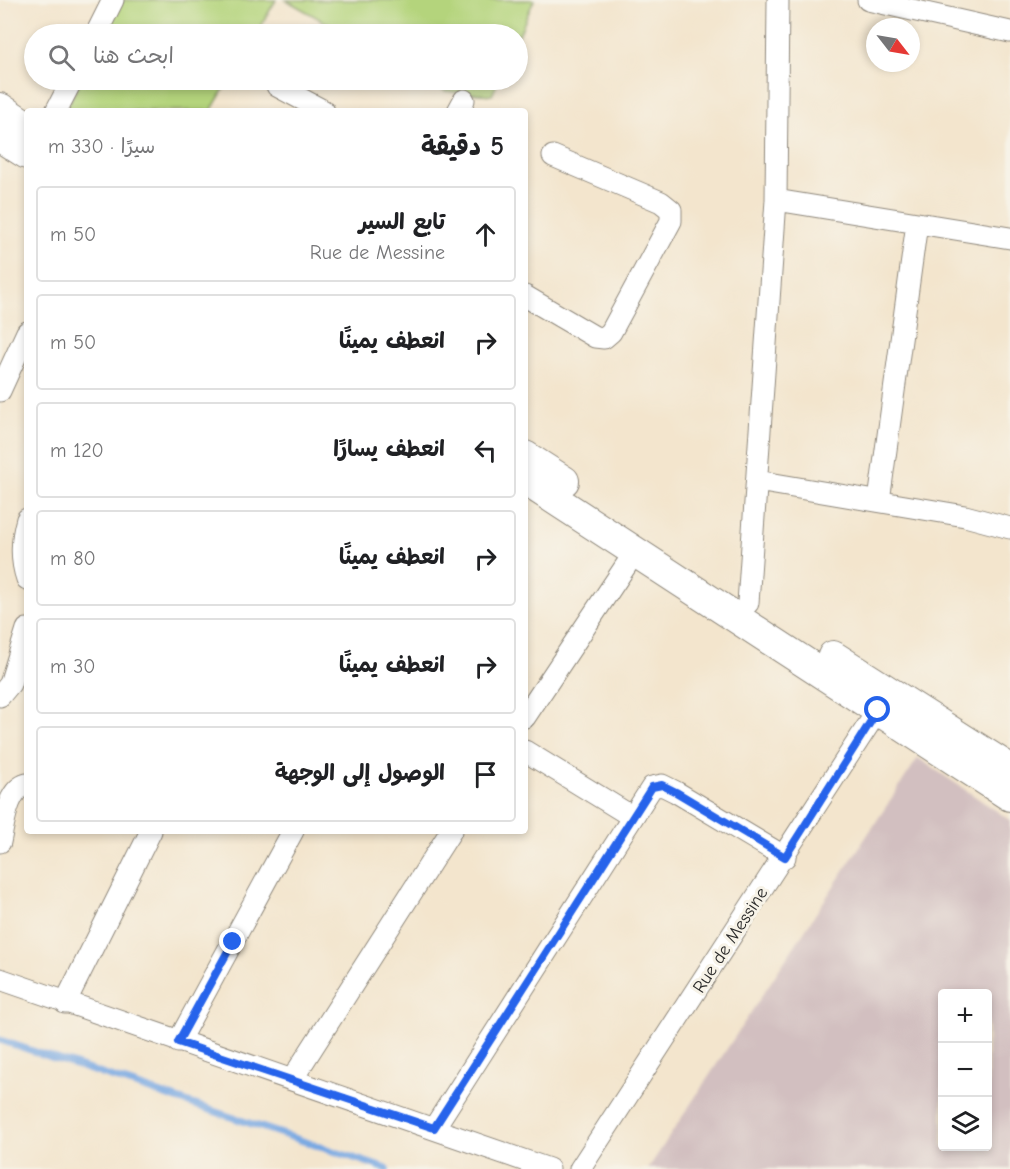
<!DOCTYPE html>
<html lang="ar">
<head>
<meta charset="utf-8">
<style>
	:root { --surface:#fff; --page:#f2f2f2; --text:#202124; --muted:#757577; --line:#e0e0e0 }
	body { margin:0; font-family:"Comic Neue","Playpen Sans Arabic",sans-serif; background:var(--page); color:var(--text); direction:rtl }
	.controls { position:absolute; right:18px; bottom:18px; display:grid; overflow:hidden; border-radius:6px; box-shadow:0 3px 9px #0003 }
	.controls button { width:54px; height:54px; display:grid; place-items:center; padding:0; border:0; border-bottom:2px solid var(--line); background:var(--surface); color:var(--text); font:30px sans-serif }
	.compass { position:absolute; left:866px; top:18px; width:54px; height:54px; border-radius:50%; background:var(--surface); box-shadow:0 3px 9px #0003; rotate:121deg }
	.stop { position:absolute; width:18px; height:18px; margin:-14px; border:4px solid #2563eb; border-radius:50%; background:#fff }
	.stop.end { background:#2563eb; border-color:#fff; box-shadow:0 2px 6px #0008 }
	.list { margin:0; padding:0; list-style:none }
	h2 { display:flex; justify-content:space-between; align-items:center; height:78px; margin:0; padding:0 24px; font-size:26px }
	h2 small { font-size:20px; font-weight:400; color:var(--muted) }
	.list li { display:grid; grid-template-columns:39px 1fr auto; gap:18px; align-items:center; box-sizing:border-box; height:96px; margin:0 12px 12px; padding:0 12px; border:2px solid var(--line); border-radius:6px }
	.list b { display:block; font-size:22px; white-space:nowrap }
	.list p { margin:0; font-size:20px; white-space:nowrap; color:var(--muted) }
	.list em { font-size:20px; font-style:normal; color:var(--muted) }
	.icon { flex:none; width:33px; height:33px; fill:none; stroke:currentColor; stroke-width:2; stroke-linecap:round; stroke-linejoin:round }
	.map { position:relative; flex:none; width:1010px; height:1169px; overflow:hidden; direction:ltr }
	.search { position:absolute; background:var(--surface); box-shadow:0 3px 9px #0003; left:24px; top:24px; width:504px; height:66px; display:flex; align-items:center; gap:15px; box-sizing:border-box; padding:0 21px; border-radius:33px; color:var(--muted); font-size:22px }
	.panel { position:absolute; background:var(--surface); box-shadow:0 3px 9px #0003; left:24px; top:108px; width:504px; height:726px; border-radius:6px; direction:rtl }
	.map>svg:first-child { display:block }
	.industrial { fill:#d2bfc0; fill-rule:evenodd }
	.green { fill:#b4d47b; stroke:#708053; stroke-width:1.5 }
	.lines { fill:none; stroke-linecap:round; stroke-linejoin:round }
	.stream { stroke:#78a8e2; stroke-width:7 }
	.street-casing { stroke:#8f887c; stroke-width:23 }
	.secondary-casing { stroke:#8f887c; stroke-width:32 }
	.street { stroke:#fff; stroke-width:21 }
	.secondary { stroke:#fff; stroke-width:30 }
	.route { stroke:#2563eb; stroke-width:8 }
	.labels { text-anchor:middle; stroke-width:6; stroke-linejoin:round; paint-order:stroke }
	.street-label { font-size:18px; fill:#2b2b2b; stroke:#f7f3e8 }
</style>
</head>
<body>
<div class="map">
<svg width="1010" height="1169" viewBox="0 0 1010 1169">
	<rect width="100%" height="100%" fill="#f7f3e8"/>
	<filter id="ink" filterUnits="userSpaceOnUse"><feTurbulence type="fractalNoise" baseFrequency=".0167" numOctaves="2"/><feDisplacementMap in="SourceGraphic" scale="12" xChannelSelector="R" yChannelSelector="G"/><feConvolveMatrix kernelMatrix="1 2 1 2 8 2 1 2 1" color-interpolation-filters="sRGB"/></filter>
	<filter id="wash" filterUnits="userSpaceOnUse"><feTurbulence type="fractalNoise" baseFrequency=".008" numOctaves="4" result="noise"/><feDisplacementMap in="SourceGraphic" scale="24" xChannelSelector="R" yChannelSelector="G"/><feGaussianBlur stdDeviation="1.35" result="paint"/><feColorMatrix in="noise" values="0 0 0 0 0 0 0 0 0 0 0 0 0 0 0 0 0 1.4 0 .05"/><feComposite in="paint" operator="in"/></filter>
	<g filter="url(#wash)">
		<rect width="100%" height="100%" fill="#f3e5cd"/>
		<path class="industrial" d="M918,758L1010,820V1169H648ZM942,994H988V1146H942Z"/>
		<path class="green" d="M122,0H276L256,34H105Z
			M286,0H534L518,37V34H346Z
			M81,80H229L211,111H65Z
			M424,80H499L492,95L445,91Z"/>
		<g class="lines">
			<path class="stream" d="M0,1040L387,1169"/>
		</g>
	</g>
	<g filter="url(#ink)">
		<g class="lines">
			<g class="street-casing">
				<path id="street" d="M868,0L1010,32
					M96,34L113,0
					M277,86L324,111
					M56,111L72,80
					M458,111L464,100
					M776,200L1010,238
					M525,296L595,337L604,338L611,332L671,221V210L661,202L553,156
					M0,391L27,332
					M757,481L965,516L1010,528
					M879,501L917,223
					M27,519C21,540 20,559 27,579
					M748,603L776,200L778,0
					M0,696L10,684L27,629
					M525,717L635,552
					M525,751L631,816
					M0,842C4,825 7,789 27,784
					M0,979L549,1169
					M65,1003L151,831
					M178,1042L293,831
					M293,1078L451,831
					M434,1128L652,787L662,785L676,792L785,857
					M580,1169L878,710"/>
			</g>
			<g class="secondary-casing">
				<path id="secondary" d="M0,108L27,126
					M0,137L27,154
					M525,456L564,481
					M525,480L1010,796
					M833,656L1010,769"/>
			</g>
			<use href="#street" class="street"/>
			<use href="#secondary" class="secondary"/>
		</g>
	</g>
	<g class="lines" filter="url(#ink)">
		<path class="route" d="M233,942L178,1042L434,1128L652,787L662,785L676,792L785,857L878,710"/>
	</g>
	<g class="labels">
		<g class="street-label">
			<text transform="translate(730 940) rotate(-57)" y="6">Rue de Messine</text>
		</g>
	</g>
</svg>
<div class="controls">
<button>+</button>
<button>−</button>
<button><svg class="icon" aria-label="layers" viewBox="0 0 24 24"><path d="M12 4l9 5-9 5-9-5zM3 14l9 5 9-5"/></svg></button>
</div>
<svg class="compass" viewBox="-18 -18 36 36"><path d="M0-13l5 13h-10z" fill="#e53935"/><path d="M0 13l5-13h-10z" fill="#757577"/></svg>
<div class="stop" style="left:878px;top:710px"></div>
<div class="stop end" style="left:233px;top:942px"></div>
<div class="search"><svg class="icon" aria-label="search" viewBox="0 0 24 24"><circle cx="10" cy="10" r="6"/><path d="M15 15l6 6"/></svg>ابحث هنا</div>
<section class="panel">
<h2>5 دقيقة<small>سيرًا · 330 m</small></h2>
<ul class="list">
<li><svg class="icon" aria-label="ahead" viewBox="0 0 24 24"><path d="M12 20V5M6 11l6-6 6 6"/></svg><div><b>تابع السير</b><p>Rue de Messine</p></div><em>50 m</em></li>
<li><svg class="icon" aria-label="right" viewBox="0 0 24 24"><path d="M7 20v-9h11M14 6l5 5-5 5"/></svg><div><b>انعطف يمينًا</b></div><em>50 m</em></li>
<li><svg class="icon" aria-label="left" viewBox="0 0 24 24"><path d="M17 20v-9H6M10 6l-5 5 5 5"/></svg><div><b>انعطف يسارًا</b></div><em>120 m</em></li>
<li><svg class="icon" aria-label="right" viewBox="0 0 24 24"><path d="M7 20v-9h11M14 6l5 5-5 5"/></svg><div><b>انعطف يمينًا</b></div><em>80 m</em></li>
<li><svg class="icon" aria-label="right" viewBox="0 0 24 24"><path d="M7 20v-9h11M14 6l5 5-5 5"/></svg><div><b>انعطف يمينًا</b></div><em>30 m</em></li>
<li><svg class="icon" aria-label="arrive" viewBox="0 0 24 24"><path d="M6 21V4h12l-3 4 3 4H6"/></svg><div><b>الوصول إلى الوجهة</b></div></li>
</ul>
</section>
</div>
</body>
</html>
